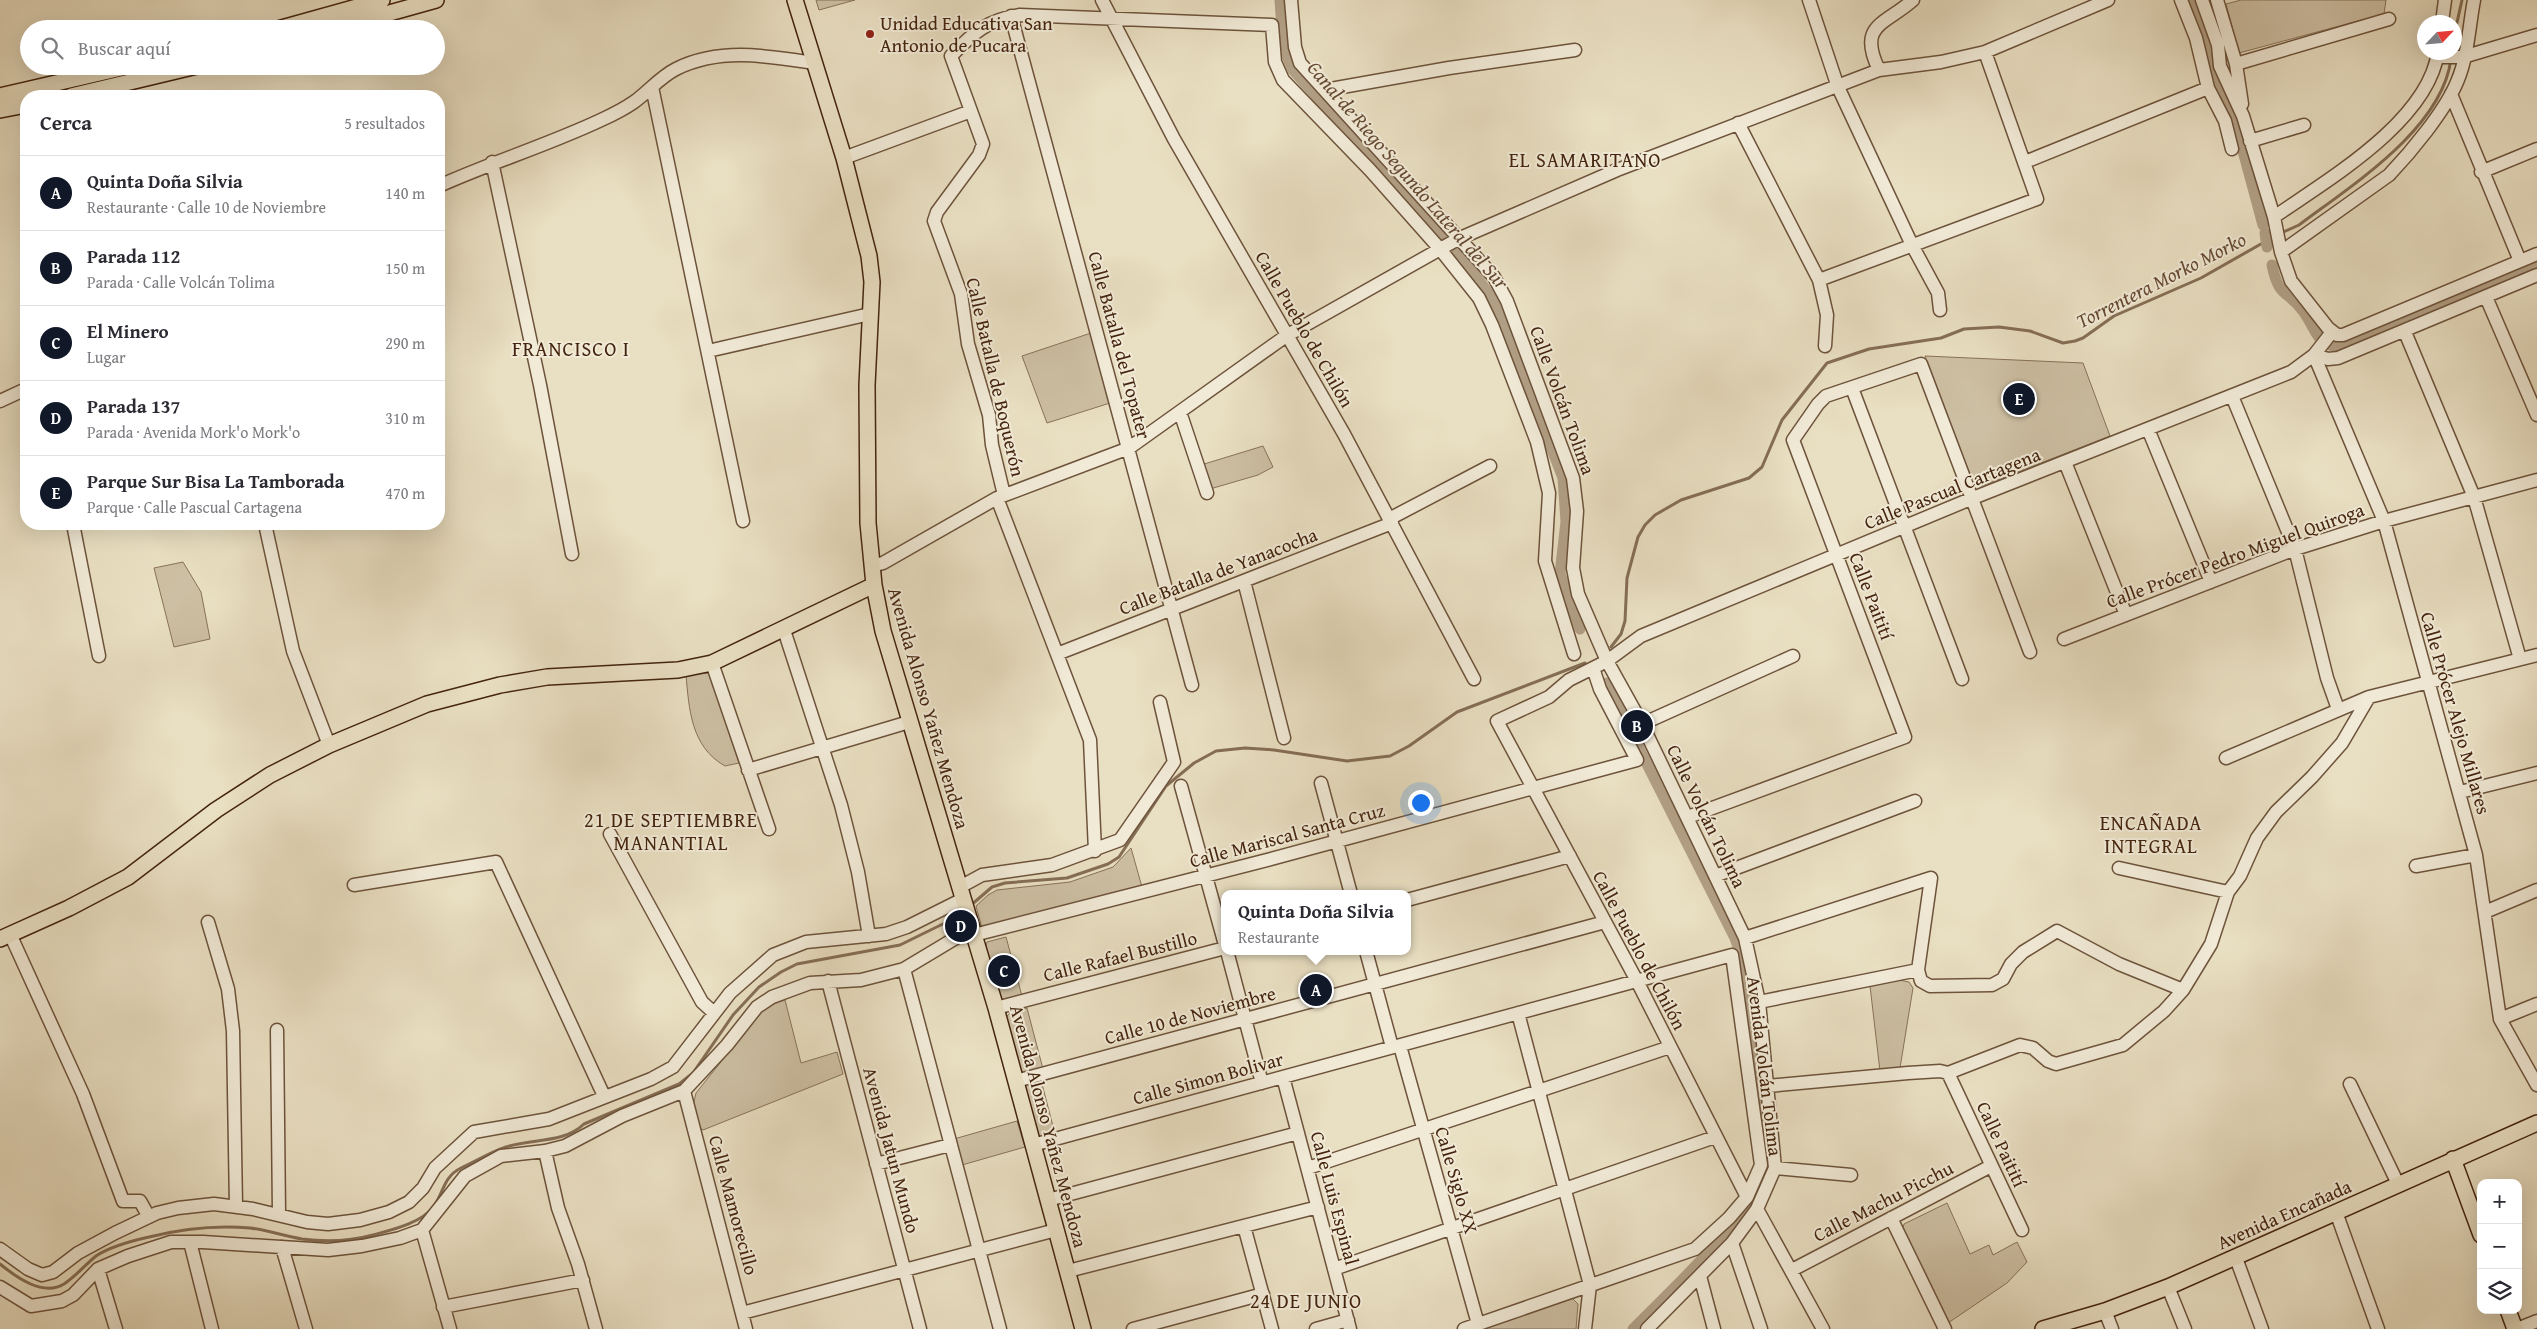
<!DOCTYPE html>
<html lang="es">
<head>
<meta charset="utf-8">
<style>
	:root { --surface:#fff; --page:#f7f7f7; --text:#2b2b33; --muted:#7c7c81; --line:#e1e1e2; --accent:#111827 }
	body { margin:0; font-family:"Gentium Book Plus",serif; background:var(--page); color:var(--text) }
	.controls { position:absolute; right:15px; bottom:15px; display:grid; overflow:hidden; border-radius:10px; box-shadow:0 5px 20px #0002 }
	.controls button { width:45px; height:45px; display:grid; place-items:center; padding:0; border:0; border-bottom:1px solid var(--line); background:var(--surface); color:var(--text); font:25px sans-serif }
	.compass { position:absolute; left:2417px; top:15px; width:45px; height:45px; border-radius:50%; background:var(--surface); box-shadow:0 5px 20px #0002; rotate:64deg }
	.you { position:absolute; left:1420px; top:802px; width:18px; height:18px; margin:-12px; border:4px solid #fff; border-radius:50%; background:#1a73e8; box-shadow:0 0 0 8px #1a73e833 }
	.badge { display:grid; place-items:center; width:32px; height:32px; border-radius:50%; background:var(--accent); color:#fff; font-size:16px; font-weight:700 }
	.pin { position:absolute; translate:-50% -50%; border:2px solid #fff; box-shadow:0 1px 5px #0006 }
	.popup { position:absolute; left:1221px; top:890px; width:190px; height:65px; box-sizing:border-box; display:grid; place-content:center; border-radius:10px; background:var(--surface); filter:drop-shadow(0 1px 4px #0005); font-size:16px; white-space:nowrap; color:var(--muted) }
	.popup b { font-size:19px; color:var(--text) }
	.popup::after { content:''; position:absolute; left:50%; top:100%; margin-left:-10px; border:10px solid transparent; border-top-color:var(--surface) }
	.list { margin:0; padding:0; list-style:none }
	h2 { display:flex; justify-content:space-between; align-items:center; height:65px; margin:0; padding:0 20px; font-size:21px }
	h2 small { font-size:16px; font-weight:400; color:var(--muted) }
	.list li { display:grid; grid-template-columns:32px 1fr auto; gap:15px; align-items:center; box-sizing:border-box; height:75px; padding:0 20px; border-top:1px solid var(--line) }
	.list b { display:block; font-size:19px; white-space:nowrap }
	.list p { margin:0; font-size:16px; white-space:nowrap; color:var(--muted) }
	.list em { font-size:16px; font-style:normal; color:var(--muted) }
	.icon { flex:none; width:28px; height:28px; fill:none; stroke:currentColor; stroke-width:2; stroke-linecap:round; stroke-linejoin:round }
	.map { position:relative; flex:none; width:2537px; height:1329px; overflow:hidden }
	.search { position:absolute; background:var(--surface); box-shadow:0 5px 20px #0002; left:20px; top:20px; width:425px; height:55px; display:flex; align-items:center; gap:12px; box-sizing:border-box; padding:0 18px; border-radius:28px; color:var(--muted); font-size:19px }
	.panel { position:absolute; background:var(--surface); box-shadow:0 5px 20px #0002; left:20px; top:90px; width:425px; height:440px; border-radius:20px }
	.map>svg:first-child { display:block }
	.green { fill:#cdbfa3; stroke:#887258 }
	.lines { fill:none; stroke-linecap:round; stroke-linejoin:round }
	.stream { stroke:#856e55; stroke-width:3 }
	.canal { stroke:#b19f85; stroke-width:11 }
	.minor-casing { stroke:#6d533b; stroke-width:15 }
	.major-casing { stroke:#44240e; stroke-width:18 }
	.minor { stroke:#f1ead7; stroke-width:12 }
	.major { stroke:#e9dfc2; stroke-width:15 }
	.poi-dot { fill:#8f2418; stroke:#f1ead7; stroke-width:2 }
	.labels { text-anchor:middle; stroke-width:4; stroke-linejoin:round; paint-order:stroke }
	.poi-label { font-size:19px; fill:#44240e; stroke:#f1ead7; text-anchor:start }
	.street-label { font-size:19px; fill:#44240e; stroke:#f1ead7 }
	.neighbourhood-label { font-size:20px; letter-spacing:1px; fill:#44240e; stroke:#f1ead7 }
	.water-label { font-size:20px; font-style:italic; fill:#654932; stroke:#f1ead7 }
</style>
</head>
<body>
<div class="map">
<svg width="2537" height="1329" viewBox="0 0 2537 1329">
	<rect width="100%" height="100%" fill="#e9dfc2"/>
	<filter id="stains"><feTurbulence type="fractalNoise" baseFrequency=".004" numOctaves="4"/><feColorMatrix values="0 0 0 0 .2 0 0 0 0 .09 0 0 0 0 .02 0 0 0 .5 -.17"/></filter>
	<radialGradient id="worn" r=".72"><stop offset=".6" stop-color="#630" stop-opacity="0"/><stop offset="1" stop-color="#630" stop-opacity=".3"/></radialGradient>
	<path class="green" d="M816,0H855L819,10Z
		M2241,0H2386L2384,14L2239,53L2226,4Z
		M1091,333L1110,403L1047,423L1022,356Z
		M1925,356L2083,363L2110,436L1982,486L1974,485Z
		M1263,446L1273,467L1258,475L1210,489L1201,465Z
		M183,562L201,592L210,639L174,647L154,568Z
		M709,673L739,763L725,766C691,747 689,709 686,675Z
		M1131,848L1142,887L986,927L981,925L976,906L988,895L997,890L1070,882L1113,867Z
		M1006,937L1022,996L1005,1001L1000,999L986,946L987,942Z
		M1899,980L1909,982L1913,988L1900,1068L1880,1071L1870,986Z
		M785,1000L801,1063L837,1052L843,1074L703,1130L696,1125L693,1106L696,1093L760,1013L771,1005Z
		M1027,1008L1043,1069L1025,1073L1020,1070L1005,1018L1011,1012Z
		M1041,1080L1055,1134L1041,1137L1036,1134L1024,1088L1026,1083Z
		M1017,1121L1025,1147L962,1165L954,1139Z
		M1947,1203L1970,1254L1989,1245L1993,1255L2017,1242L2027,1262L2007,1283L1948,1323L1902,1231L1904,1224Z
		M1571,1297L1578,1304L1576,1329H1480Z"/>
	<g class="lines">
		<path class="stream" d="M2454,36L2462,0
			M2281,233L2299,225C2352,185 2442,129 2451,59
			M1611,647L1621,634L1625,621L1627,578L1638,537L1645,525L1655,515L1681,500L1749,478L1762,467L1782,420L1827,363L1869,349L1941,338L1964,329L1999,327L2030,331L2063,343L2075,341L2083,338L2114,316L2201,278L2275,236
			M970,906L992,887L1005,883L1067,878L1108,864L1119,857L1166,786L1194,763L1216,751L1245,748L1274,750L1347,761L1390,756L1409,746L1457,712L1585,663
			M0,1264C16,1277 43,1297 64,1284C76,1276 85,1265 96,1256C111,1246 131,1241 149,1237C181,1229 216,1225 250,1228C267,1230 284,1236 302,1239C324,1242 351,1241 373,1235C392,1230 422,1223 434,1206C444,1192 443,1177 461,1168C476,1161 491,1152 506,1147C532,1138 563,1144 584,1124L679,1084L693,1073L733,1015L759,987L781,972L797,964L900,945L955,918L963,912"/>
		<path class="canal" d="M1280,0C1282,24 1281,48 1293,70L1477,277L1495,303L1563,478L1566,522L1560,574L1580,629
			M2192,0L2199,22L2212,52V75L2236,125L2263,225
			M2265,233L2267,247
			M2272,265C2279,299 2287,289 2303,311C2318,331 2314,345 2343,348L2537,268
			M1606,683L1735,938L1743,960L1767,1163C1768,1202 1663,1298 1633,1329"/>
		<g class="minor-casing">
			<path id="minor" d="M1102,0L1174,139L1344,434L1474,679
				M1291,0L1295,47L1300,63L1494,277L1507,301L1573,478L1577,511L1573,568L1578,594L1607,661L1642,724L1745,938L1759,1002L1775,1168L1757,1209L1732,1243L1647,1329
				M1809,0L1838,87L1912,245L1938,293L1940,310
				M2181,0L2196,38L2208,88L2225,121L2232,149
				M2202,0L2218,45L2220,66L2243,116L2274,217L2281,252L2291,281L2328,328L2337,335H2343L2537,254
				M2217,0L2236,64L2242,104
				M1011,16L1192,685
				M2442,22L2445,0
				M2437,57H2463L2537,35
				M2236,64L2389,19
				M1879,70C1857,24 1885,25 1913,0
				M652,87L743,521
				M1325,90L1449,68L1575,50
				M2451,94L2520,261
				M1738,123L1819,280L1827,315L1825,346
				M2250,141L2304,125
				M844,158L971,111
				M492,162L540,385L572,554
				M2025,162L2208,88
				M2481,172L2537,149
				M439,186C492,162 548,145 601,120C612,115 624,109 634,102C648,92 660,77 676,69C720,47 768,56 814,63
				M2274,217C2327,180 2428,122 2438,52
				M2281,252L2389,175C2411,152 2445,111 2457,82C2468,57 2469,26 2474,0
				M1819,280L2037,199L1985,52
				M2486,297L2537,415
				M2405,332L2474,497L2520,659
				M708,351L870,314
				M2314,355L2384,521L2476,855L2500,1019L2537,1085
				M2314,355L2328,359L2338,358L2537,275
				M1852,388L1962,679
				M2232,396L2295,549L2327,678L2338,709
				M0,401L26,389
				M1180,412L1207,493
				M2148,429L2211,582
				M2065,462L2126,615
				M1004,495L992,445L989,415L968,344L961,294L934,221L937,212L979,155L983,144L951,56C974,32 987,20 1020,15L1272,25L1275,62L1283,80L1370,170L1440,249L1479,298L1492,325L1537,442L1549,493L1545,561L1574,654
				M997,498L1090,740L1095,851
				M1389,519L1490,466
				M73,524L99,656
				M265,524L293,651L329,745
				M872,566L883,563L997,498L1129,448L1286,336L1458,239L1617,170L1879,70L1941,62L1985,52L2108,0
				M1244,581L1284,738
				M784,630L841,805L858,872L869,936
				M2064,639L2295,549L2384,521L2537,480
				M1057,654L1392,523
				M712,663L769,829
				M1642,724L1793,656
				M2226,758L2369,697L2537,655
				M748,770L909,722
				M1321,783L1351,894
				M1181,786L1225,945
				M2460,792L2537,773
				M1688,817L1905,737L1793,440L1818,404L1826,396L1921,364L2030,652
				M610,834L702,1002L713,1012
				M2416,866L2476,855
				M2119,868L2228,892
				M1715,876L1915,801
				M354,885L496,862L604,1096
				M960,887L982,875L1052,865L1120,840L1174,762L1160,702
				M1407,900L1570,856
				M2485,912L2537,890
				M208,922L228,989L233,1031L236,1207
				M10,934L83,1094L123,1201H140L149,1217
				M1745,938L1931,878L1918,970
				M1227,951L1262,1083
				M1366,951L1392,1047
				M904,969L1000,1329
				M828,981L920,1329
				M1759,1002L1918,970L1921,981L1930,986L1992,985L2003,979L2011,964L2023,952L2057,931L2119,964L2183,990
				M996,1008L1225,948
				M1518,1013L1590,1285L1585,1329
				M2500,1019L2537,1004
				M277,1030L279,1214
				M1400,1046L1478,1324
				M1948,1073L2022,1230
				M1283,1077L1350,1329
				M1016,1081L1605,922
				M2350,1084L2398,1184
				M1768,1086L1908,1073L1940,1071L1948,1073L2020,1045L2033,1048L2048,1061L2056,1064L2123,1045L2164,1011L2183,990L2211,944L2228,892L2240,876L2257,838L2276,812L2312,777L2342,743L2369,697
				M684,1091L746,1329
				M1033,1145L1732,955L1761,1165L1747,1197L1729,1218L1695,1249L1464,1329
				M545,1151L558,1208L578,1264L596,1329
				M876,1164L950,1145
				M1308,1168L1670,1047
				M1775,1168L1851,1175
				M1747,1197L1637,981L1497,721L1549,697L1569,680L1607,661L1641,636L1973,498L2291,372L2314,355L2332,332
				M1048,1200L1298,1133
				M1757,1209L1823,1329
				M2336,1212L2378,1329
				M1891,1218L1945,1329
				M1244,1226L1272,1329
				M422,1230L450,1329
				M190,1242L212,1329
				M1732,1243L1761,1329
				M282,1247L306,1329
				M0,1249L28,1269L42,1275L53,1272L78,1253L115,1233L157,1213L178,1208L214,1204L253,1209L307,1222L328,1224L360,1220L389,1212L409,1202L423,1188L435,1168L474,1132L549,1119L651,1079L673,1067L730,993L773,955L806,942L886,934L907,927L963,899
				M2236,1258L2262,1329
				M98,1269L116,1329
				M1334,1269L1715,1137
				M1792,1270L1991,1166
				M1068,1271L1318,1207
				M1700,1276L1714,1329
				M0,1287L31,1306L62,1301L73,1295L98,1269L128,1256L171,1242H203L328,1250L362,1246L400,1238L422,1230L465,1176L501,1156L545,1151L565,1146L622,1116L684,1091L727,1045L757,1007L772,997L810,983L861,980L904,969L959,936L974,935L1271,859L1637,760L1600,689L1593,668
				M2168,1287L2185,1329
				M443,1307L583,1280
				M2105,1311L2112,1329
				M742,1313L1056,1230
				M1133,1329L1263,1294
				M1316,1329L1348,1320
				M2517,1329L2537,1321"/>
		</g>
		<g class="major-casing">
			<path id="major" d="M795,0L844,158L869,256L872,282L867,385L868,523L874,585L883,631L996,1008L1083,1329
				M278,29L382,0
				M332,29L436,0
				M0,96L130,66
				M71,96L197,66
				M0,110L26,105
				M0,939L69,908L128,877L216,810L270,775L329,745L427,704L500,685L547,677L678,670L712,663L874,585
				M2453,1159L2481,1235
				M2508,1310L2515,1329
				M2043,1329L2105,1311L2168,1287L2537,1123"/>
		</g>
		<use href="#minor" class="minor"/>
		<use href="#major" class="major"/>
	</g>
	<circle class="poi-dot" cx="870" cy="34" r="5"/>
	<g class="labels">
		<g class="poi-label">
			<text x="880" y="30">Unidad Educativa San<tspan x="880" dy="22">Antonio de Pucara</tspan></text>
		</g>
		<g class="street-label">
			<text transform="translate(1305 329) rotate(60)" y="7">Calle Pueblo de Chilón</text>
			<text transform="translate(1120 345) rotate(75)" y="7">Calle Batalla del Topater</text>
			<text transform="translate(996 377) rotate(77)" y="7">Calle Batalla de Boquerón</text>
			<text transform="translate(1563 400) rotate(70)" y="7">Calle Volcán Tolima</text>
			<text transform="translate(1952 488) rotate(-22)" y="7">Calle Pascual Cartagena</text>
			<text transform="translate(2235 555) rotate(-20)" y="7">Calle Prócer Pedro Miguel Quiroga</text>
			<text transform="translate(1218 571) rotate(-21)" y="7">Calle Batalla de Yanacocha</text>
			<text transform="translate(1872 596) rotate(69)" y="7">Calle Paitití</text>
			<text transform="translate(929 708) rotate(74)" y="7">Avenida Alonso Yañez Mendoza</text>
			<text transform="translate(2456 713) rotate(74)" y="7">Calle Prócer Alejo Millares</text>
			<text transform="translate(1707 816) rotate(64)" y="7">Calle Volcán Tolima</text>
			<text transform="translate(1287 835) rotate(-15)" y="7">Calle Mariscal Santa Cruz</text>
			<text transform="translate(1640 950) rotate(62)" y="7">Calle Pueblo de Chilón</text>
			<text transform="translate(1120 956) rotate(-14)" y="7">Calle Rafael Bustillo</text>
			<text transform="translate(1190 1015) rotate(-15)" y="7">Calle 10 de Noviembre</text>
			<text transform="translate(1765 1066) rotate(83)" y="7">Avenida Volcán Tolima</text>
			<text transform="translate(1208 1078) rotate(-15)" y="7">Calle Simon Bolivar</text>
			<text transform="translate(1049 1126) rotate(75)" y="7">Avenida Alonso Yañez Mendoza</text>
			<text transform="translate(2002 1144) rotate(65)" y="7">Calle Paitití</text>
			<text transform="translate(892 1150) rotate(75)" y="7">Avenida Jatun Mundo</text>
			<text transform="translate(1457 1180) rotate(74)" y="7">Calle Siglo XX</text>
			<text transform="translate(1335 1198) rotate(75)" y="7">Calle Luis Espinal</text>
			<text transform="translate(1883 1201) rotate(-27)" y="7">Calle Machu Picchu</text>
			<text transform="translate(734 1205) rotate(75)" y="7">Calle Mamorecillo</text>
			<text transform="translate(2284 1214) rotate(-24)" y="7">Avenida Encañada</text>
		</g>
		<g class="neighbourhood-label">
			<text x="1585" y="167">EL SAMARITANO</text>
			<text x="571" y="356">FRANCISCO I</text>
			<text x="671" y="827">21 DE SEPTIEMBRE<tspan x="671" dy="23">MANANTIAL</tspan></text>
			<text x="2151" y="830">ENCAÑADA<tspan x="2151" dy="23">INTEGRAL</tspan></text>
			<text x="1306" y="1308">24 DE JUNIO</text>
		</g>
		<g class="water-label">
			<text transform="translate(1408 175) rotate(49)" y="7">Canal de Riego Segundo Lateral del Sur</text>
			<text transform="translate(2161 280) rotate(-27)" y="7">Torrentera Morko Morko</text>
		</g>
	</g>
	<rect width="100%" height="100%" filter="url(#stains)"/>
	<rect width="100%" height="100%" fill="url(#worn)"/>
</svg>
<div class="controls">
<button>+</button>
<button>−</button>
<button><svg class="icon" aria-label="layers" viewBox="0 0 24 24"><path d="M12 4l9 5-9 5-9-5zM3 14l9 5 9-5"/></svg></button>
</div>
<svg class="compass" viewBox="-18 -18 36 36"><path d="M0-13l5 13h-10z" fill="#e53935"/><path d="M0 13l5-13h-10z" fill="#7c7c81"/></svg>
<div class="you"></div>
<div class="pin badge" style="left:1316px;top:990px">A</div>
<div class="popup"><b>Quinta Doña Silvia</b>Restaurante</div>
<div class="pin badge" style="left:1637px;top:726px">B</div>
<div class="pin badge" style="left:1004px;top:971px">C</div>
<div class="pin badge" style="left:961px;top:926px">D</div>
<div class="pin badge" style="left:2019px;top:399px">E</div>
<div class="search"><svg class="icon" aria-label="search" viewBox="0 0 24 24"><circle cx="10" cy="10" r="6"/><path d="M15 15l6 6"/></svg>Buscar aquí</div>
<section class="panel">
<h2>Cerca<small>5 resultados</small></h2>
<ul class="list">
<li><span class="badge">A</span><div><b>Quinta Doña Silvia</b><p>Restaurante · Calle 10 de Noviembre</p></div><em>140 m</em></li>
<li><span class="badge">B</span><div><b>Parada 112</b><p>Parada · Calle Volcán Tolima</p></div><em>150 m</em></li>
<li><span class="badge">C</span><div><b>El Minero</b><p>Lugar</p></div><em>290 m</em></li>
<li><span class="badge">D</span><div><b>Parada 137</b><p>Parada · Avenida Mork'o Mork'o</p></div><em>310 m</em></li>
<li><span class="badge">E</span><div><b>Parque Sur Bisa La Tamborada</b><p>Parque · Calle Pascual Cartagena</p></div><em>470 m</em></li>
</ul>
</section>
</div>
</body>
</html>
